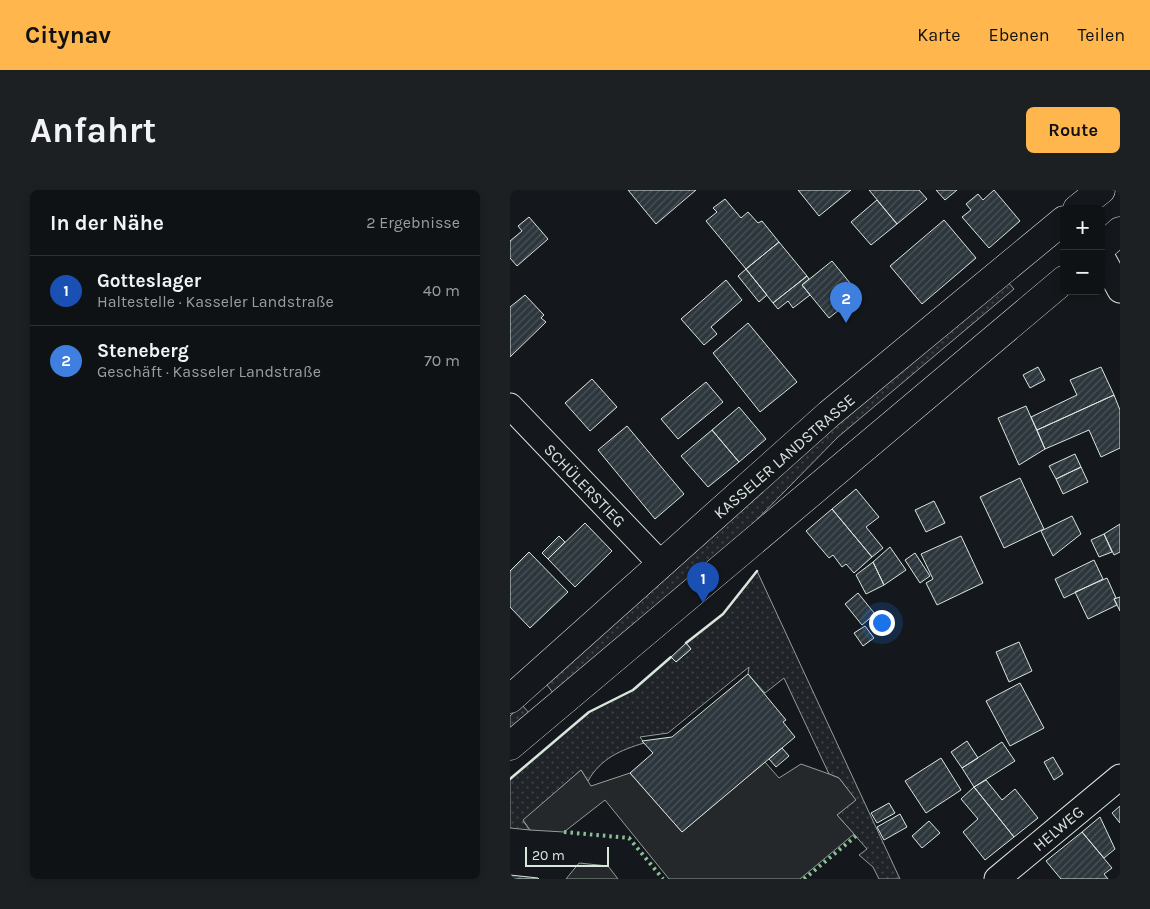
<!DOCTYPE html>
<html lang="de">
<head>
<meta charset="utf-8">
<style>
	:root { --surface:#0f1215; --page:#1d2022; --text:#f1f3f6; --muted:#9b9ea0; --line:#2f3234; --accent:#ffb74d }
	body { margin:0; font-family:Karla,sans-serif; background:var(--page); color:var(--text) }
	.controls { position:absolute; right:15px; top:15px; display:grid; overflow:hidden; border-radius:8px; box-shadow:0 2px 8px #0003 }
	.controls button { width:45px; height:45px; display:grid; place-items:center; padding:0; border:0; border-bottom:1px solid var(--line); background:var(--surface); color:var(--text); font:25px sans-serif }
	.scale { position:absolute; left:15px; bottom:12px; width:84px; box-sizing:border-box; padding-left:5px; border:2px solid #d8e6dc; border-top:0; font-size:14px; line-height:18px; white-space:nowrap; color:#d8e6dc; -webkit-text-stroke:4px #14181c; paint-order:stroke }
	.you { position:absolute; left:371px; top:432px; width:18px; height:18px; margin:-12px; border:4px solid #fff; border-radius:50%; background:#1a73e8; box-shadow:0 0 0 8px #1a73e833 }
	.badge { display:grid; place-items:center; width:32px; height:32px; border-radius:50%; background:var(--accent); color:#fff; font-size:16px; font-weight:700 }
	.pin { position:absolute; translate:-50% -41px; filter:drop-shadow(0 1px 2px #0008) }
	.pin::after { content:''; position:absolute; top:26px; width:18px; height:15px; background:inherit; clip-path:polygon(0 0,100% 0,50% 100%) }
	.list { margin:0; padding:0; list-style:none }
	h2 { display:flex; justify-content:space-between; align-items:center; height:65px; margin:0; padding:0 20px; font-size:21px }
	h2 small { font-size:16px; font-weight:400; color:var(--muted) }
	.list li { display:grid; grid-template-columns:32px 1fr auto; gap:15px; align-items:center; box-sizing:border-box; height:70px; padding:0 20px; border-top:1px solid var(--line) }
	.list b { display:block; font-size:19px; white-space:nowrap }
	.list p { margin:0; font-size:16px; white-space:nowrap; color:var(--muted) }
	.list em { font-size:16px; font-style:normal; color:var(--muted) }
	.map { position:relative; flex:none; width:610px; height:689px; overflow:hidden; border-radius:8px }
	header { display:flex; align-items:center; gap:30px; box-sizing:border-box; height:70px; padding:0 25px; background:var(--accent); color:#111 }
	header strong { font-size:24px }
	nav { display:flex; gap:28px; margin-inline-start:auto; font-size:18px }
	.intro { display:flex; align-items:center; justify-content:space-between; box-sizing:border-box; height:120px; padding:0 30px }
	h1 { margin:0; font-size:35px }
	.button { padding:12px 22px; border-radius:8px; background:var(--accent); color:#111; font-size:18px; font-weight:700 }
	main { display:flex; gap:30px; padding:0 30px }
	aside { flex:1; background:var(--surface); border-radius:8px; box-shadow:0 2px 8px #0003 }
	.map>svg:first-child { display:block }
	.grass { fill:url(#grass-dots); stroke:#939e99 }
	.parking { fill:#24282b; stroke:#939e99 }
	.building { fill:url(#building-hatch); stroke:#d8e6dc }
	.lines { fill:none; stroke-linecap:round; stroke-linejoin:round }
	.minor-casing { stroke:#d8e6dc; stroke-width:27 }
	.primary-casing { stroke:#d8e6dc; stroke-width:29 }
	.minor { stroke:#14181c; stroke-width:25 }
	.primary { stroke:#14181c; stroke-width:28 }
	.hedge { stroke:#8ac095; stroke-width:4; stroke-dasharray:2.5 4; stroke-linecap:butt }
	.wall { stroke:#d8e6dc; stroke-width:2.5 }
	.labels { text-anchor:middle; stroke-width:4; stroke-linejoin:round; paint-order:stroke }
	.street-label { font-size:16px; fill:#d8e6dc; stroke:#14181c }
</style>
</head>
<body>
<header>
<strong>Citynav</strong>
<nav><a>Karte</a><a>Ebenen</a><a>Teilen</a></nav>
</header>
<div class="intro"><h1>Anfahrt</h1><a class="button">Route</a></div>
<main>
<aside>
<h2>In der Nähe<small>2 Ergebnisse</small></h2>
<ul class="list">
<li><span class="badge" style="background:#1a4fb4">1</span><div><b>Gotteslager</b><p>Haltestelle · Kasseler Landstraße</p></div><em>40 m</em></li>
<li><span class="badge" style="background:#3f7fe0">2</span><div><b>Steneberg</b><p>Geschäft · Kasseler Landstraße</p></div><em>70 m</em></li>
</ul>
</aside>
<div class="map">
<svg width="610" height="689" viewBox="0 0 610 689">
	<defs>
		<pattern id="grass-dots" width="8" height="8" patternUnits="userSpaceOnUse" patternTransform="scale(1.25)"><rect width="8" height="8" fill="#202428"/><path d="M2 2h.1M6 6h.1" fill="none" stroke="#404447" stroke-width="1.8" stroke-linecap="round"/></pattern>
		<pattern id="building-hatch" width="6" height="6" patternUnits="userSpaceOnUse" patternTransform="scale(1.25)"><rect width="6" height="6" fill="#2c363c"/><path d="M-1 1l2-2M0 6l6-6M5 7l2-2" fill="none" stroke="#4a5358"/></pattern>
	</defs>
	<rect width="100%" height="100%" fill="#14181c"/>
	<path class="grass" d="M497,91L504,99L328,247L225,352L44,504L37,495L325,237Z
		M247,381L390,689H369L363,677L349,665L357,659L327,625L345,610L329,588L319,584L274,488L255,503L238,484L239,477L158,543L130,547L134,553C111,560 91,568 78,591L71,580L13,631L20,640L0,638V589L79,522L123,500L161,467L166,472L181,459L176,453L213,424Z
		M12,515L20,524L0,540V526Z"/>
	<path class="parking" d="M255,572L269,588L291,574L319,584L329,588L346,610L327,625L344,644L290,689H159L95,610L54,642L20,640L13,630L71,580L81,596L120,583L172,642Z
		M69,673L98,676L108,689H56Z"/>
	<path class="building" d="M118,0H186L146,34Z
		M288,0H341L309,26Z
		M359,0H409L417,9L387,34Z
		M426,0H447L435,10Z
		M484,0L510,31L479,58L452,27L461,20L456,14L468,4L473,10Z
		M215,9L231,28L238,22L248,33L252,31L269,52L236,79L196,31L207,22L203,18Z
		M367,10L387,34L361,55L341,32Z
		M19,27L38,49L7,76L0,68V51L12,41L8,36Z
		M434,30L466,68L412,114L380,76Z
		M269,52L297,86L263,113L236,79Z
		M322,71L349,104L319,128L292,95Z
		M236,79L257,105L249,112L228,86Z
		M297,86L299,89L292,95L300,105L283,118L278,111L268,119L263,113Z
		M216,90L232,110L201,137L207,144L194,155L171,129Z
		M15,105L34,125L31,128L36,132L0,167V117Z
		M238,133L287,192L250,222L203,163Z
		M528,177L535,190L520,198L513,185Z
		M591,177L604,205L527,240L521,227L567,205L560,190Z
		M82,189L107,217L80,241L55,213Z
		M196,192L213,212L168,249L151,229Z
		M604,205L610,220V258L591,267L579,240L535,259L527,240Z
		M516,216L535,259L509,275L488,228Z
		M229,217L256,249L229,272L202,240Z
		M117,236L174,304L145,329L88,260Z
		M202,240L229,272L198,297L171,266Z
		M565,264L571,277L546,289L539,276Z
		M571,277L578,292L553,304L546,289Z
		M510,288L534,339L494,358L470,307Z
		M346,299L369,327L356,337L373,358L362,367L322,319Z
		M424,311L435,333L416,342L405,320Z
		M322,319L362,367L344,383L336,374L332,377L323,365L319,368L296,341Z
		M562,326L571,344L543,366L531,341Z
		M75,333L102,361L65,397L38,369Z
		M610,334V362L604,365L594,344Z
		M594,344L602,362L589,367L581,350Z
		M49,346L55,352L38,369L32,363Z
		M451,346L473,393L427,415L416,393L423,389L411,364Z
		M380,357L396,380L374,395L363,372Z
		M19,362L58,402L20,438L0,417V381Z
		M405,363L420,386L410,393L395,370Z
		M584,370L593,389L554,408L545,389Z
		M363,372L374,395L356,404L346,385Z
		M597,388L606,408L604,409L607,415L578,429L565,402Z
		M348,403L365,424L352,435L335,414Z
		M610,407V421L604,409Z
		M355,436L364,448L353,456L344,443Z
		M509,452L522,481L499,492L486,462Z
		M176,453L181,459L166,472L161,467Z
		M238,484L276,530L273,532L285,547L172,642L120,583L143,563L132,551L162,547Z
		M510,493L534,538L500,556L476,511Z
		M457,551L468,568L452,578L441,562Z
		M492,552L505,571L464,597L452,578Z
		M272,558L279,566L266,577L259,569Z
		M543,567L553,584L544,590L534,572Z
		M431,568L451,600L416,623L395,591Z
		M476,590L492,610L505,599L528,628L504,647L464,597Z
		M464,597L504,647L475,670L453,642L468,629L451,609Z
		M379,613L385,623L367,633L361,623Z
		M610,616V633L602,623Z
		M390,624L397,637L374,650L367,637Z
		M590,627L605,659L594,668L572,642Z
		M419,631L430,643L412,658L402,646Z
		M572,642L602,678L594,684L598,689H551L536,671Z
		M0,685L28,688L29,689H0Z"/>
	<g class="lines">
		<g class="minor-casing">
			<path id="minor" d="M591,65L610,100
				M0,216L151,374
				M487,689L610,587"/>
		</g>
		<g class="primary-casing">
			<path id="primary" d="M567,19L591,0
				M591,58L610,41
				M0,509L319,224L554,30
				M0,556L554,90"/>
		</g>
		<use href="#minor" class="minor"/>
		<use href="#primary" class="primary"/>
		<path class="hedge" d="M54,642L119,648L153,689
			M294,689L346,646"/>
		<path class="wall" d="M176,453L213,424L247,381
			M0,589L79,522L123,500L161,467"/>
	</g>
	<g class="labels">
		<g class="street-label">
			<text transform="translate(274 266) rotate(-41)" y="6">KASSELER LANDSTRASSE</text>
			<text transform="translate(75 295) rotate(46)" y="6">SCHÜLERSTIEG</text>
			<text transform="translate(548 638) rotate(-40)" y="6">HELWEG</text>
		</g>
	</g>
</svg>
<div class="controls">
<button>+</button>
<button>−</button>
</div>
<div class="scale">20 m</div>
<div class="you"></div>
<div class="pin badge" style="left:193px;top:413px;background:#1a4fb4">1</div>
<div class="pin badge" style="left:336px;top:133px;background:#3f7fe0">2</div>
</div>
</main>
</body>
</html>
